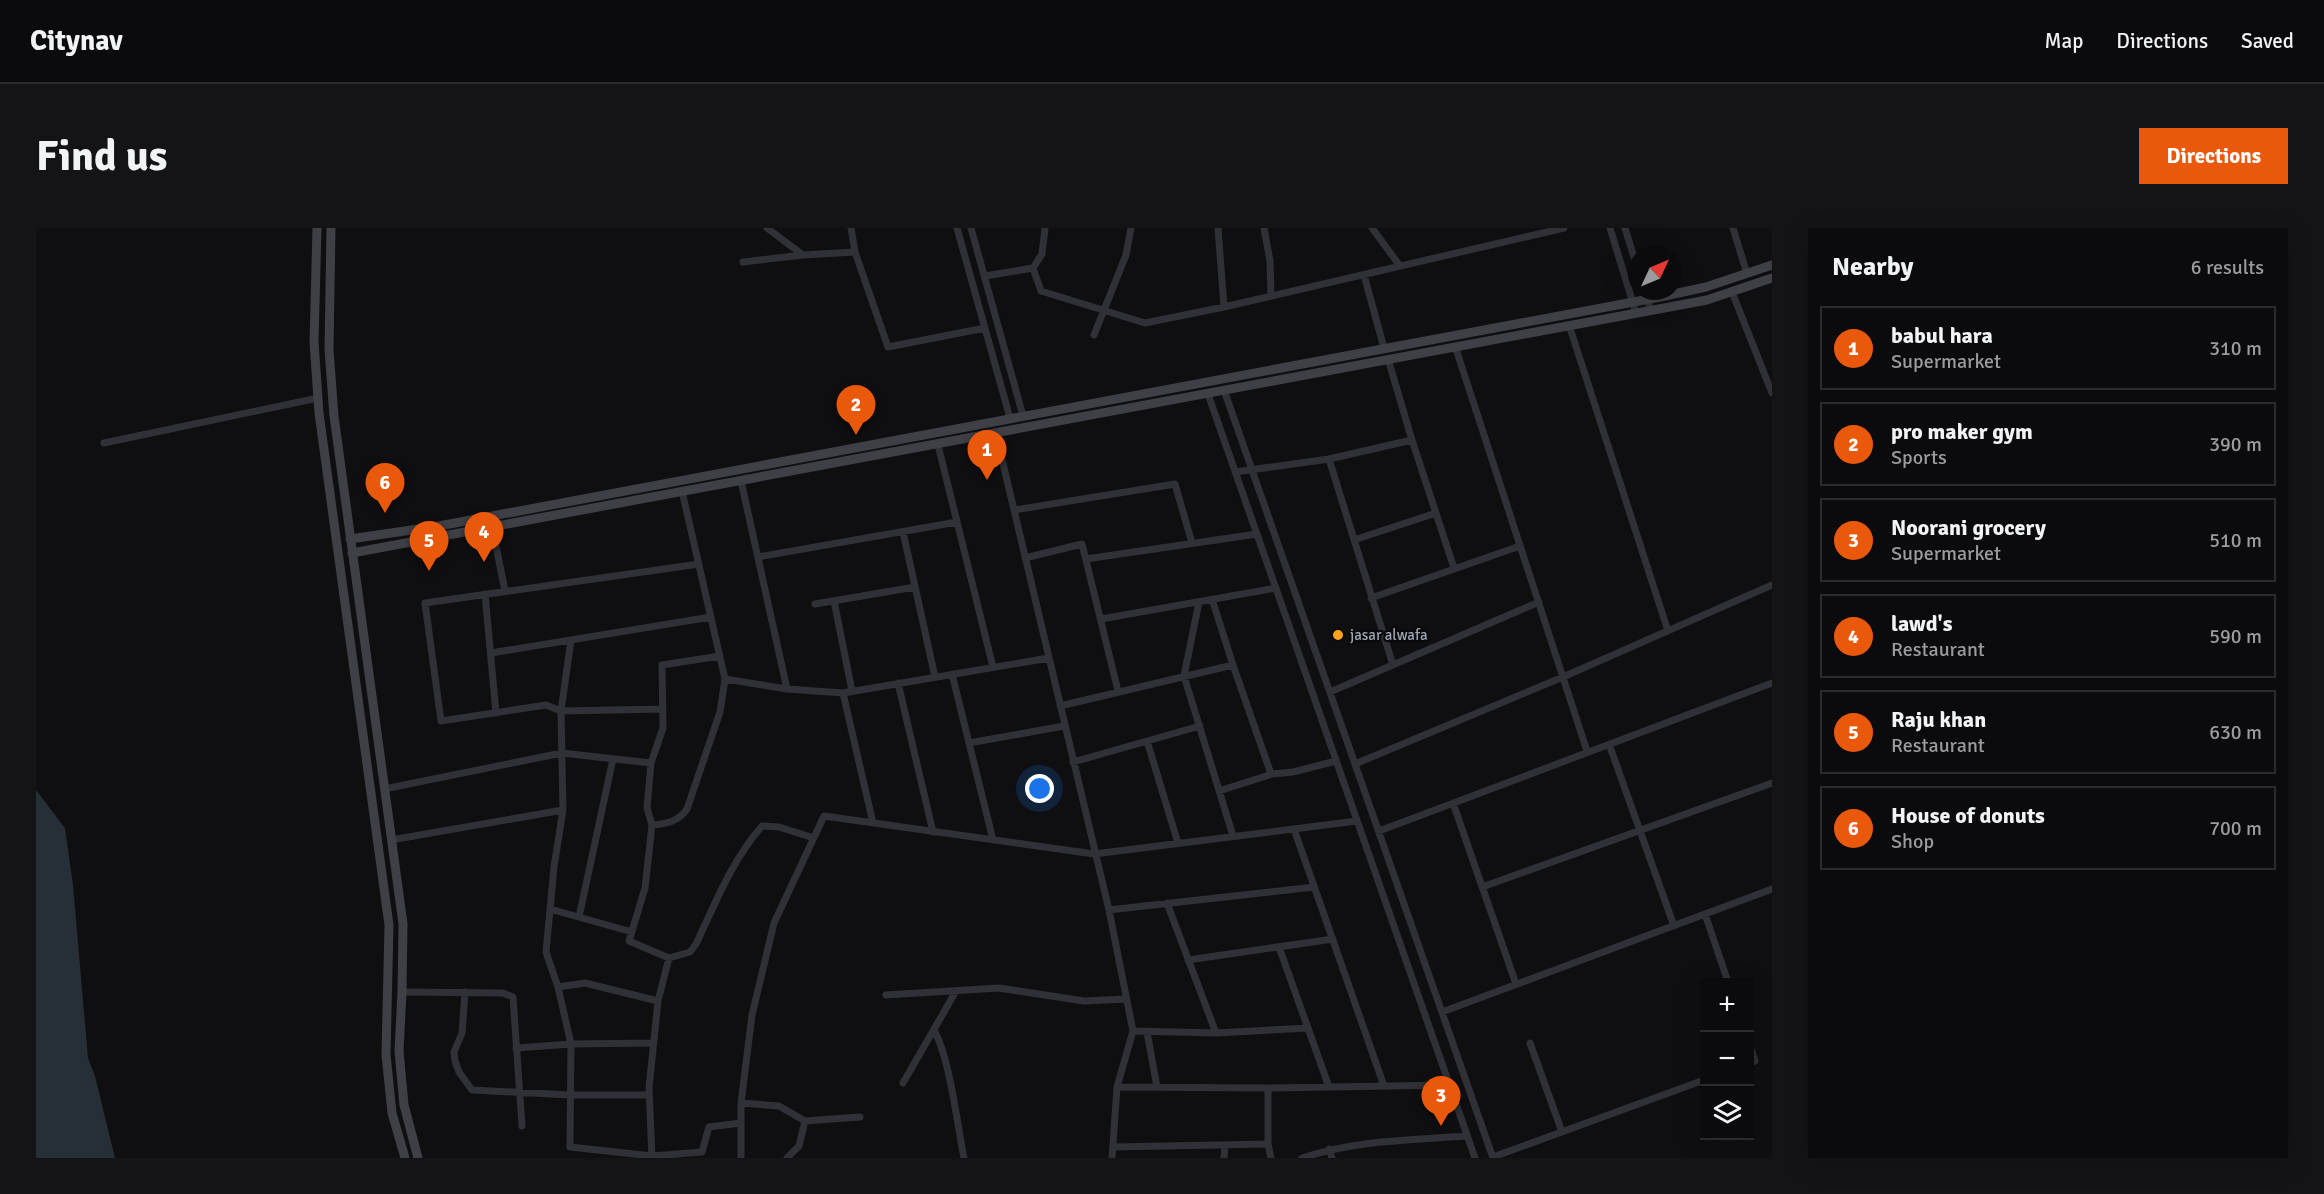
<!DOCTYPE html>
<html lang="en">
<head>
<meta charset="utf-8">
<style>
	:root { --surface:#0b0b0d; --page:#141416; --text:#f1f3f6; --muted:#9a9b9d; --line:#2b2b2e; --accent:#ea580c }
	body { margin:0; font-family:Signika,sans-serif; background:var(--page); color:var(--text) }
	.controls { position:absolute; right:18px; bottom:18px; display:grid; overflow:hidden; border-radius:0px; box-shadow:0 6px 24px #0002 }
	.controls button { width:54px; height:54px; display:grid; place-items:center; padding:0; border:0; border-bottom:2px solid var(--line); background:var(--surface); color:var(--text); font:30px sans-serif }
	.compass { position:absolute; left:1592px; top:18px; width:54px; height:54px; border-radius:50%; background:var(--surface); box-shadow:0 6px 24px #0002; rotate:46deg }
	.you { position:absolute; left:1004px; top:561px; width:21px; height:21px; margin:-15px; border:4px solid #fff; border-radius:50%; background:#1a73e8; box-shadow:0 0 0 9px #1a73e833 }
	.badge { display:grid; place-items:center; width:39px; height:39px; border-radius:50%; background:var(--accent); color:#fff; font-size:20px; font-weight:700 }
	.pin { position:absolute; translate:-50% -50px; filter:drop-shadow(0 2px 3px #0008) }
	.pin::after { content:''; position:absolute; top:32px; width:21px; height:18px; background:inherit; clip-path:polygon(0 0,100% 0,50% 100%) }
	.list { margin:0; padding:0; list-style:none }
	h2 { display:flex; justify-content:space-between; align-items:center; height:78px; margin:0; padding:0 24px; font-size:26px }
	h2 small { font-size:20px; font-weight:400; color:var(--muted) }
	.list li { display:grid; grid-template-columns:39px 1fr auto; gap:18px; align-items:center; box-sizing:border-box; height:84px; margin:0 12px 12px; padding:0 12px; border:2px solid var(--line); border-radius:0px }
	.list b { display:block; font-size:22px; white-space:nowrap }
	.list p { margin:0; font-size:20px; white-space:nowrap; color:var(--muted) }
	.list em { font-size:20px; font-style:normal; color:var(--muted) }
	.icon { flex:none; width:33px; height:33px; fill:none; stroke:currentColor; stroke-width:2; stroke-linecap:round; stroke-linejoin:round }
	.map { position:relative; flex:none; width:1736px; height:930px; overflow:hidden; border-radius:0px }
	header { display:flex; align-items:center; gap:36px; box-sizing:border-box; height:84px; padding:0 30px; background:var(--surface); border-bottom:2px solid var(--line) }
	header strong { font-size:28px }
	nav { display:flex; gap:33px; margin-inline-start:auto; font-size:21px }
	.intro { display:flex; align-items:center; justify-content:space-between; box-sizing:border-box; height:144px; padding:0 36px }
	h1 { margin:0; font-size:42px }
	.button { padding:15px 27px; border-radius:0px; background:var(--accent); color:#fff; font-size:21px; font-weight:700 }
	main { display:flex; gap:36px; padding:0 36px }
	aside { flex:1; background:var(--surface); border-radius:0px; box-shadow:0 6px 24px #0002 }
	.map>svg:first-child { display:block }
	.water { fill:#252f35 }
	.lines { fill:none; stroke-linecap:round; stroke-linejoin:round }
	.street { stroke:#303136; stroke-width:7 }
	.secondary { stroke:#3e4046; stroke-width:9 }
	.poi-dot { fill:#fda31b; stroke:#0a0a0c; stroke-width:2 }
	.labels { text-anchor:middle; stroke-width:4.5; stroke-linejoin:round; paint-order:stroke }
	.poi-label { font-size:15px; fill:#9fa6b3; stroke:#0a0a0c; text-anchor:start }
</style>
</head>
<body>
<header>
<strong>Citynav</strong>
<nav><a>Map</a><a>Directions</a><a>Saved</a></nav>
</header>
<div class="intro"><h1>Find us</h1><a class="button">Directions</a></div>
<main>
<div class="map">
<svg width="1736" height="930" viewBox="0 0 1736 930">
	<rect width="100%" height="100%" fill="#0f0f11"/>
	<path class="water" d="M0,562L29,600L37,657L52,830L59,848L79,930H0Z"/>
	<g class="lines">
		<path class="street" d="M731,0L767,27L819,24L852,119L949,100
			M815,0L819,24
			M921,0L974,190
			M935,0L987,188
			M1182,0L1188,79
			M1228,0L1234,33L1235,68
			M1336,0L1364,38
			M1574,0L1600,85
			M1589,0L1601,39
			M1697,0L1711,46
			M707,34L767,27
			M997,40L1006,26L1009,0
			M1328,47L1348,120
			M949,48L997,40L1005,63L1109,95L1188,79L1528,0
			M1608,63L1615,82
			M1696,64L1736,165
			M1533,97L1632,403
			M1058,107L1090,27L1095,0
			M1419,118L1551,523
			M1352,131L1376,212L1418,340
			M1188,162L1457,930
			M1172,166L1439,930
			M960,206L1073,682L1097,803L1081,859L1232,860L1414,857
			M68,215L282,170
			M902,217L957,439
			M1293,231L1357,437
			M1199,244L1293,231L1376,212
			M705,253L751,461
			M646,263L689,451L751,461L807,465L1013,430
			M978,282L1139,256L1156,315
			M456,298L469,363
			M867,304L899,449
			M1318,312L1400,285
			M722,329L921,294
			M989,330L1046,316L1082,463
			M1050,331L1221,306
			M449,366L460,485
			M1335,370L1484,318
			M1176,371L1197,437
			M798,373L816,463
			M1163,374L1148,448L1197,608
			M779,376L879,359
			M1065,391L1240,360
			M535,412L525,483L510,477L405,493L389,375L663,336
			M455,425L675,389
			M916,446L957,612
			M862,455L897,604
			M1294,464L1503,374
			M807,465L837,595
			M1024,478L1197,437L1234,543
			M626,481L525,483L527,582L518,639L510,724L522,759L535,816L534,919L616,928L666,924L673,899L705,895
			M1111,513L1142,615
			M933,515L1028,498
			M1573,516L1638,698
			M1037,534L1164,498
			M1319,536L1527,449L1736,357
			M348,561L526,525L615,535
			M1183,563L1236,546L1257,544L1300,533
			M1417,575L1480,756
			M616,597C630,596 642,594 651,581L684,484L689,451
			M1258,601L1348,858
			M1343,603L1736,455
			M355,612L527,582
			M1446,659L1736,555
			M1131,675L1180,805L1272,800
			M514,681L596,704
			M1073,682L1278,659
			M1669,686L1692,754
			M543,689L577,531
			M1243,719L1293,859
			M633,730L654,724L660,716C679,676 696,632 726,598L743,599L778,610
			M1152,732L1297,711
			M522,759L549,755L622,773
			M366,764L467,765L477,769L486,898
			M429,764L426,805L418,824L419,833L423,844L436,862L534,867H613
			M850,767L963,760L1048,773L1090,771
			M1406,784L1736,661
			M898,802C914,831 921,896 928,930
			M1097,803L1180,805
			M1111,804L1121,859
			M1494,815L1526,904
			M1714,818L1719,833L1714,835
			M480,820L535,816L618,815
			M867,855L920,763
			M1232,860V916L1235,930
			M705,875L743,878L769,893L824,889
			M1077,919L1232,916
			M1293,921L1296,930
			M1457,929L1668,852
			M616,930L613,860L622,773L633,730L593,713L609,660L616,597L611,580L615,535L627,500L626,437L684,428
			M705,930V875L716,787L738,695L788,588L1058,626L1321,593
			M751,930L763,918L769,893
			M1076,930L1081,859
			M1188,930L1189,917
			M1266,930C1320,912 1376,912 1431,908"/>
		<path class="secondary" d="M281,0L278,114L283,185L353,697L350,827L356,885L369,930
			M295,0L293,122L298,188L367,696L366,764L363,823L368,877L382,930
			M314,311L403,298L1624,69L1670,59L1736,37
			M316,325L1671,72L1736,50"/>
	</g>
	<circle class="poi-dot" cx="1302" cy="407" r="6"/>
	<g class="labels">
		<g class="poi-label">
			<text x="1314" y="412">jasar alwafa</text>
		</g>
	</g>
</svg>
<div class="controls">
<button>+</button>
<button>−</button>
<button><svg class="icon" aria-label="layers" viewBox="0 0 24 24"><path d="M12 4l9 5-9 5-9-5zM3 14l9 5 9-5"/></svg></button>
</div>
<svg class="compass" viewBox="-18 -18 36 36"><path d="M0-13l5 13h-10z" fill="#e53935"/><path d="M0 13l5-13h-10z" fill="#9a9b9d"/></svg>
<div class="you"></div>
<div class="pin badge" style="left:951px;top:252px">1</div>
<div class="pin badge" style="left:820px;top:207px">2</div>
<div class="pin badge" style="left:1405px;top:898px">3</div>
<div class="pin badge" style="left:448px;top:334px">4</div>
<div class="pin badge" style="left:393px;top:343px">5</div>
<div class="pin badge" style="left:349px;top:285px">6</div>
</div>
<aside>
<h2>Nearby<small>6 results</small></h2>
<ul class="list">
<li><span class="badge">1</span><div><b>babul hara</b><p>Supermarket</p></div><em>310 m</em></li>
<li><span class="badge">2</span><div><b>pro maker gym</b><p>Sports</p></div><em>390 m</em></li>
<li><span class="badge">3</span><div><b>Noorani grocery</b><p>Supermarket</p></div><em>510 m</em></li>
<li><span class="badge">4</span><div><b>lawd's</b><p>Restaurant</p></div><em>590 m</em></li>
<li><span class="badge">5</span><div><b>Raju khan</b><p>Restaurant</p></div><em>630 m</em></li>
<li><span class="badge">6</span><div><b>House of donuts</b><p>Shop</p></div><em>700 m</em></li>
</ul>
</aside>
</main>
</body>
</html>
